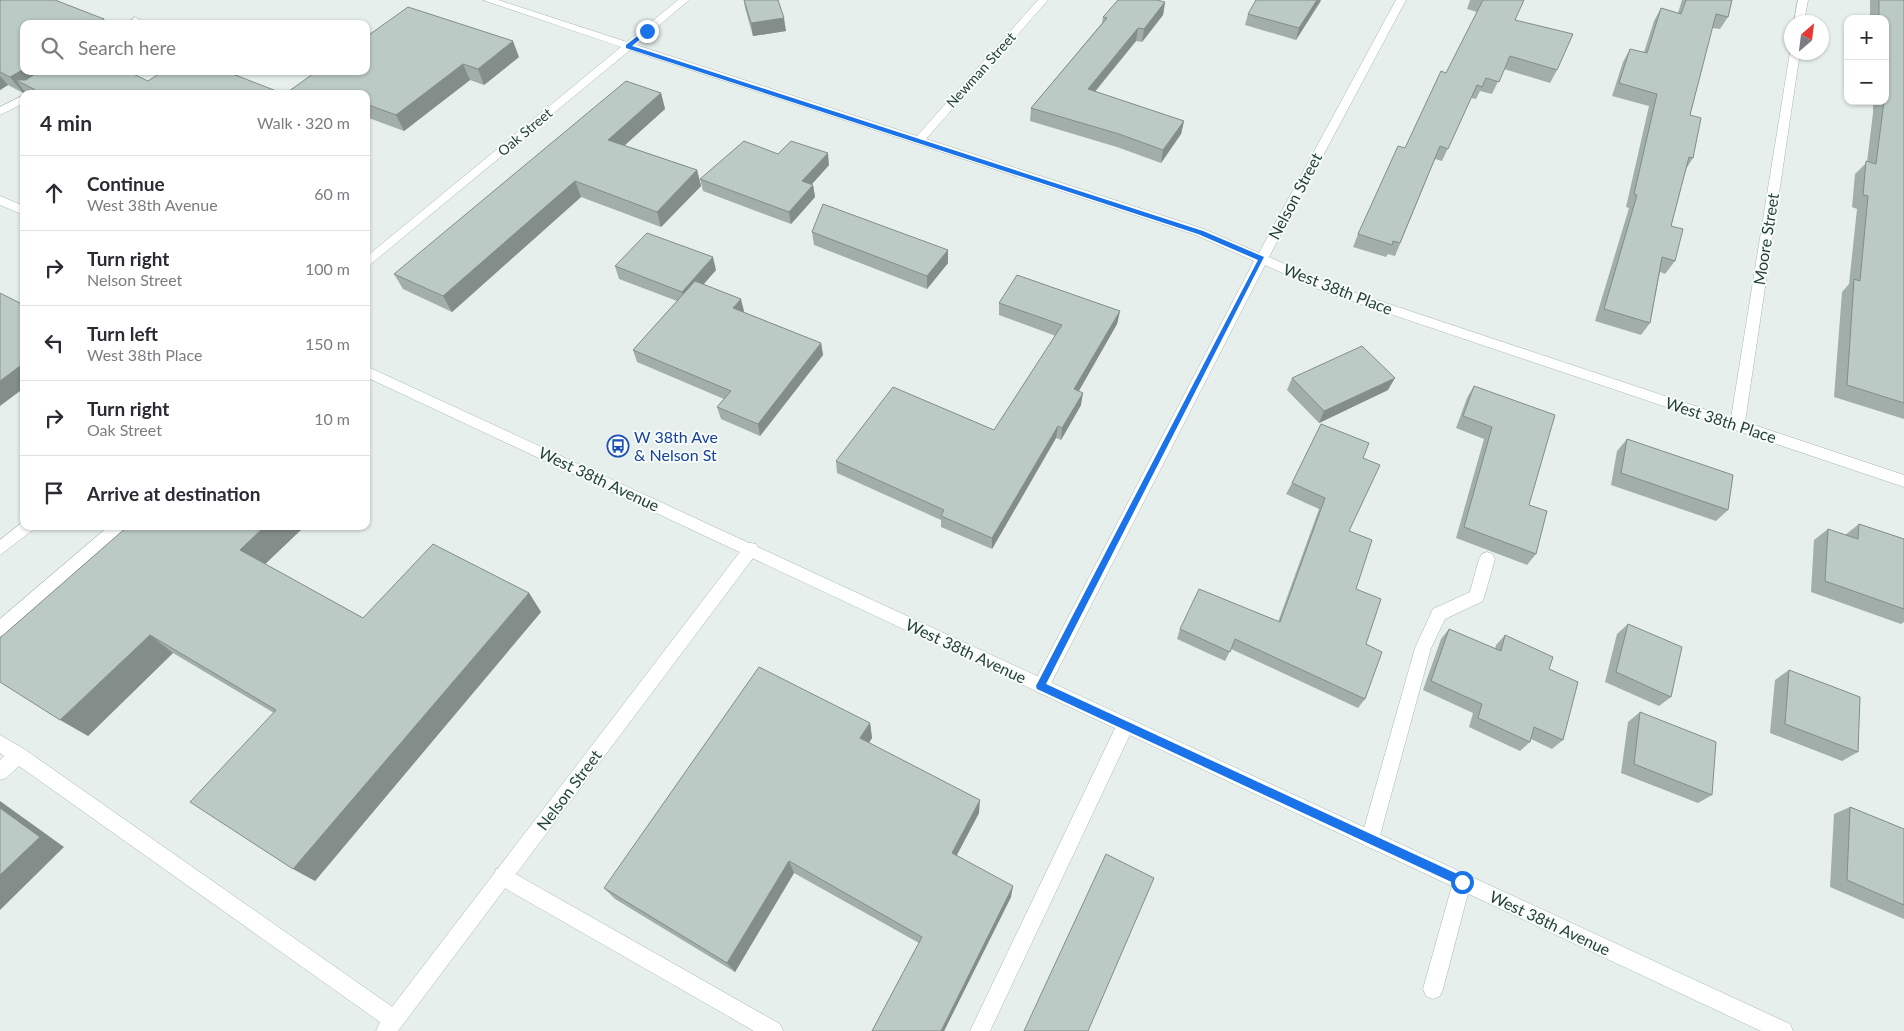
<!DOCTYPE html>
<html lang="en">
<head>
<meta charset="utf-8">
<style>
	:root { --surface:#fff; --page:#f7f7f7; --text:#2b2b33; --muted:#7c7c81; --line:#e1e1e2 }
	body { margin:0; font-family:Lato,sans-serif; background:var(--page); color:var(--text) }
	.controls { position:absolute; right:15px; top:15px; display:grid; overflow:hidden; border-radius:10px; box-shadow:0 1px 4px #0004 }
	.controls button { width:45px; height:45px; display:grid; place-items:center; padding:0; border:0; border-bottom:1px solid var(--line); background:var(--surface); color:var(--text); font:25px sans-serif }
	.compass { position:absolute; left:1784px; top:15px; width:45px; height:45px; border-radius:50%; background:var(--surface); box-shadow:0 1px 4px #0004; rotate:28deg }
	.stop { position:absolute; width:15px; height:15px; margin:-11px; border:4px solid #1a73e8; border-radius:50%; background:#fff }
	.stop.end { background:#1a73e8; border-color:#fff; box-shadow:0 1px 5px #0008 }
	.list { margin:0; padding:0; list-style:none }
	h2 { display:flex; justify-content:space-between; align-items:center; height:65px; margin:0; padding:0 20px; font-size:21px }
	h2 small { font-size:16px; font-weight:400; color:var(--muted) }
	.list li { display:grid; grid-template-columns:32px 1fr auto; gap:15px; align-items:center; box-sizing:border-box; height:75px; padding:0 20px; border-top:1px solid var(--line) }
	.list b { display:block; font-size:19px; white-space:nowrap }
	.list p { margin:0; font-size:16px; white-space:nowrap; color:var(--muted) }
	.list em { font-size:16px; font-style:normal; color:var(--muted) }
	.icon { flex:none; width:28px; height:28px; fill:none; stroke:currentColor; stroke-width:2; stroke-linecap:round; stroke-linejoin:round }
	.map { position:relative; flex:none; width:1904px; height:1031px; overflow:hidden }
	.search { position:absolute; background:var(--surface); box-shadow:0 1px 4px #0004; left:20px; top:20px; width:350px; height:55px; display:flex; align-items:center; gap:12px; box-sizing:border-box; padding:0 18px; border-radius:10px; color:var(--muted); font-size:19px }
	.panel { position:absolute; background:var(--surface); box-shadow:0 1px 4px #0004; left:20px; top:90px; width:350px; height:440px; border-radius:10px }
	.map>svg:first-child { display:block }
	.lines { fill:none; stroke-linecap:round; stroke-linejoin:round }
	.lane-casing { stroke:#a8b8b2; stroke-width:1 }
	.street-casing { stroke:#a8b8b2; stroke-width:1 }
	.secondary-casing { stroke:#a4bbb3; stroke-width:1 }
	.lane { fill:#fff; fill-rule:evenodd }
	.street { fill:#fff; fill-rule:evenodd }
	.secondary { fill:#fff; fill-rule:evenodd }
	.wall { fill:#a1aea9 }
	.shaded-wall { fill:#838d89 }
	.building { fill:#bbcac4; stroke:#838d89 }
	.route { fill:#1a73e8 }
	.labels { text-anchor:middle; stroke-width:4; stroke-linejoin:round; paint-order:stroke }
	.far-street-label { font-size:14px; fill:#24423a; stroke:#f7fbf9 }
	.street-label { font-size:16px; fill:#24423a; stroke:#f7fbf9 }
	.transit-label { font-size:16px; fill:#164399; stroke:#f7fbf9; text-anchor:start }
</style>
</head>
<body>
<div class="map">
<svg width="1904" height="1031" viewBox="0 0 1904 1031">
	<rect width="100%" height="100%" fill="#e6efeb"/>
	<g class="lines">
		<g class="lane-casing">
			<path id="lane" d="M135,17L140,20L137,24H127Z
				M24,95V103L0,115V107Z
				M24,521V526H35L33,530L0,555V540Z
				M109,526H127L125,530L6,634L0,636V619Z
				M1487,552L1492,554L1495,559L1483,601L1445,619L1431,648L1379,839L1376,845L1370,848L1364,845L1361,839L1415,648L1433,609L1470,592L1479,559L1482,554Z
				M1125,718L1131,720L1134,726L990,1031H970L1119,720Z
				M0,735L24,749L401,1013L404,1020L401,1027L394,1030L387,1027L19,766L6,778L0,780V760L4,756L0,753Z
				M503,867L780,1024L783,1031H754L496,883L494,876L496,869Z
				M1462,873L1469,875L1471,882L1443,989L1440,996L1433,999L1426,996L1423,989L1453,882L1455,875Z"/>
		</g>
		<g class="street-casing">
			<path id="street" d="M483,0H498L627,42L678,0H689L636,45L917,136L1038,0H1048L926,139L1204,229L1259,253L1396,0H1406L1269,257L1335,286L1731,418L1790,52L1792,50V52H1800L1745,422L1904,475V487L1325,292L1265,265L1047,691L1041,694L1035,691L1033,686L1035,681L1254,261L1196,235L630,50L366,268V257L621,47Z
				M1798,0H1808L1804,22H1794Z
				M751,543L756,544L759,549L756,554L398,1031H376L379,1024L746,544Z"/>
		</g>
		<g class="secondary-casing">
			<path id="secondary" d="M0,196L24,206V215L0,205Z
				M366,366L1790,1024L1793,1031H1761L366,377Z"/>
		</g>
		<use href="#lane" class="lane"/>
		<use href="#street" class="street"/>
		<use href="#secondary" class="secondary"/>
	</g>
	<path class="wall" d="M0,0L24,24V71L148,81L284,94H27L25,92L23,93L8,85L0,90Z
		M744,0H778L786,31L753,36L745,8Z
		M1470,0H1524L1515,20L1557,70L1550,83L1504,69L1492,94L1480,91L1476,99L1471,98L1442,161L1435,159L1395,256L1388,254L1386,257L1353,247L1358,234L1446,73L1477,12L1467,9Z
		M1682,0H1732L1728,17L1720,29L1712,28L1690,115L1693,158L1686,169L1671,226L1675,261L1665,274L1660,272L1650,323L1641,335L1595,321L1629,208L1626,207L1649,106L1612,96L1623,62L1630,49L1644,52L1654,21L1661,8L1678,13Z
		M1870,0H1904V419L1834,397L1842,292L1849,284L1857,209L1852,207L1855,174L1867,162L1873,113V101H1885V19H1870Z
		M1321,1L1296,40L1245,25L1248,14Z
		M1165,2L1163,15L1142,42L1136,41L1095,92L1184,121L1181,134L1161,163L1117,147L1030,121L1031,108L1102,23L1103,17Z
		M519,57L484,85L470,80L404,131L366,117V94L317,71Z
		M661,93L665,109L624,145L697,170L701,186L661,227L581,197L452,312L403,289L394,274Z
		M778,154L829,165L811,185H813L815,197L791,224L703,191L700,179Z
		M812,232L948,250V263L927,289L814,245Z
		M615,266L716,270L704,284L744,311L743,312L821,343L823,355L760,436L721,419L717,407L724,399L637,362L633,350L677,301L619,279Z
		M999,303L1120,311L1117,324L1079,391L1081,405L1061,440L1056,438L992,549L941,527V520L837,473L836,461L994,430L1056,336L999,315Z
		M1292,378L1388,390L1319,423L1287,390Z
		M1474,386L1529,505L1536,554L1527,565L1456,538L1484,439L1456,428L1467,398Z
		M1627,439L1728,510L1716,521L1611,485L1617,451Z
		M1363,458L1349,531L1356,589L1366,644L1365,699L1358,708L1231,649L1225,661L1177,639L1180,629L1278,622L1319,509L1286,494L1292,483Z
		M1859,524L1904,539V622L1901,624L1811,592L1814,540L1828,529L1845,535Z
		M128,526H305L265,564L363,618L529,593L541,612L315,881L274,713L173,653L88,736Z
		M1628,624L1671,697L1659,706L1605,682L1617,634Z
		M1449,629L1495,649L1496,645L1505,635L1549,669L1563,740L1552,749L1531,739L1530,742L1520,751L1469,727L1473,713L1423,690L1441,639Z
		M1789,670L1858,752L1842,761L1770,733L1775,680Z
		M1640,712L1712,795L1698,803L1621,773L1628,722Z
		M870,723L872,738L869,743L979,813L957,855L1011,897L944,1031H872L919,943L794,873L735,972L615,899L604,888Z
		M1850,807L1904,829V919L1830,887L1834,814Z"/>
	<path class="shaded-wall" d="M1317,0H1321L1296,40L1299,28Z
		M1165,2L1163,15L1142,42L1144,29Z
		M784,18L786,31L753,36L751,23Z
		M104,19L108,24H97Z
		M1138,28L1136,41L1086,102L1088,89Z
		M513,41L519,57L484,85L478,69Z
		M463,64L470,80L404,131L396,115Z
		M24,69V71H56L32,88L16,80L25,92L23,93L10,77Z
		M0,76L8,85L0,90Z
		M661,93L665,109L613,156L608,140Z
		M1184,121L1181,134L1161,163L1163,150Z
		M828,153L829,165L804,193L802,181Z
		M697,170L701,186L661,227L657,212Z
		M575,181L581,197L452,312L443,296Z
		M813,185L815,197L791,224L789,212Z
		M948,250V263L927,289V276Z
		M713,257L716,270L685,305L682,292Z
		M741,299L744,311L736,321L733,308Z
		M1120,311L1117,324L1073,401L1074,389Z
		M821,343L823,355L760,436L758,424Z
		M24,363V388L0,406V381Z
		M1395,378L1388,390L1319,423L1324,411Z
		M1083,393L1081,405L1061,440L1062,428Z
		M1058,426L1056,438L992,549V538Z
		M265,526H305L260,569L240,550Z
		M529,593L541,612L315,881L293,869Z
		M150,635L173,653L88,736L60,720Z
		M870,723L872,738L863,752L860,738Z
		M980,800L979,813L952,864V853Z
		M0,801L64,847L0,910Z
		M789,861L794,873L735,972L727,963Z
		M1013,886L1011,897L944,1031H941Z"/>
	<path class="building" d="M0,0H55L104,19L97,24H24V69L10,77L0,72Z
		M744,0H778L784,18L751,23Z
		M1118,0H1157L1165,2L1144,29L1138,28L1088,89L1184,121L1163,150L1119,134L1031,108L1107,18L1103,17Z
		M1256,0H1317L1299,28L1248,14Z
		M1483,0H1524L1515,20L1573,34L1557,70L1510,56L1499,82L1486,78L1482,87L1477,85L1448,149L1440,146L1400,243L1393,241L1392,245L1358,234L1398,146L1405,148L1441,71L1446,73Z
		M1686,0H1732L1728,17L1716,14L1690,115L1701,118L1693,158L1689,157L1671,226L1683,229L1675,261L1662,257L1650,323L1604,309L1637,195L1634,194L1657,94L1619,83L1630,49L1647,53L1661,8L1681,14Z
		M1879,0H1904V403L1847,385L1854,279L1860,281L1868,196L1863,195L1866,161L1876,164L1884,101H1885V19H1879Z
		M408,7L513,41L478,69L463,64L396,115L366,104V94H285L317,71H366V37Z
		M39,71H127L148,81L163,71H225L284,94H43L16,80H26Z
		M626,81L661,93L608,140L697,170L657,212L575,181L443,296L394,274Z
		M744,141L778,154L791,141L828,153L802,181L813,185L789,212L700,179Z
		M823,204L948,250L927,276L812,232Z
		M647,233L713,257L682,292L615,266Z
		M1017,275L1120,311L1074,389L1083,393L1062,428L1058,426L992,538L941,516L944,510L836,461L893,387L994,430L1062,325L999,303Z
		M695,281L741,299L733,308L821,343L758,424L717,407L731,391L633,350Z
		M0,293L24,305V363L0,381Z
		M1362,346L1395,378L1324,411L1292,378Z
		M1474,386L1555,415L1529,505L1547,511L1536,554L1464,527L1492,427L1463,416Z
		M1321,424L1369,443L1363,458L1380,465L1349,531L1372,540L1356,589L1381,599L1366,644L1382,652L1365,699L1235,639L1230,652L1180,629L1199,589L1280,622L1325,498L1292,483Z
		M1627,439L1733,475L1728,510L1621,473Z
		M1859,524L1904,539V609L1825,581L1828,529L1858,539Z
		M128,526H265L240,550L363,618L433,544L529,593L293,869L190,802L276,710L150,635L60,720L0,682V638Z
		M1628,624L1682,647L1671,697L1616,672Z
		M1449,629L1501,651L1505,635L1553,657L1549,669L1578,682L1563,740L1534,727L1530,742L1478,718L1482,704L1431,681Z
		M759,667L870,723L860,738L980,800L952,853L1013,886L941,1031H872L922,937L789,861L727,963L604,888Z
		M1789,670L1860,697L1858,752L1785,724Z
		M1640,712L1716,742L1712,795L1634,764Z
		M1850,807L1904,829V905L1847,880Z
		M0,808L40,837L0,875Z
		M1106,854L1154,878L1088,1031H1024Z"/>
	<path class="route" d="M645,30L650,31L632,46L1203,231L1264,257L1046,684L1466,878V885H1458L1037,689L1036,686L1258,260L1198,234L626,48V45Z"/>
	<defs>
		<g id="bus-ring" transform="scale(1.125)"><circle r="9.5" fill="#f7fbf9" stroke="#1a4fb4" stroke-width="1.5"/><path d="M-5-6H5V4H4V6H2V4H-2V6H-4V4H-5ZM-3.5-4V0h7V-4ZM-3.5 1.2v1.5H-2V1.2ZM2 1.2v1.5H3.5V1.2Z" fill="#1a4fb4"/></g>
	</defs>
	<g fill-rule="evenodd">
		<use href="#bus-ring" x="618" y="446"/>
	</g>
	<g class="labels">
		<g class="far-street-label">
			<text transform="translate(981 70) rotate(-48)" y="5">Newman Street</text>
			<text transform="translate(525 132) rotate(-40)" y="5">Oak Street</text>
		</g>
		<g class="street-label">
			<text transform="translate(1295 196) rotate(-62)" y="6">Nelson Street</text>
			<text transform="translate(1766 239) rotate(-81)" y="6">Moore Street</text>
			<text transform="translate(1338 289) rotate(21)" y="6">West 38th Place</text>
			<text transform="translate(1721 420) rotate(18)" y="6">West 38th Place</text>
			<text transform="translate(599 479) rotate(25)" y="6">West 38th Avenue</text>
			<text transform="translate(966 651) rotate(25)" y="6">West 38th Avenue</text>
			<text transform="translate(569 790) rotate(-53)" y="6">Nelson Street</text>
			<text transform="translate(1550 923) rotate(25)" y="6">West 38th Avenue</text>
		</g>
		<g class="transit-label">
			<text x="634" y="443">W 38th Ave<tspan x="634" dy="18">&amp; Nelson St</tspan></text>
		</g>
	</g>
</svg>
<div class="controls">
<button>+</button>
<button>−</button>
</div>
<svg class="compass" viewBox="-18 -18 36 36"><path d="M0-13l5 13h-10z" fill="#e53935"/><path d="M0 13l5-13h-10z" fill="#7c7c81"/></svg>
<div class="stop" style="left:1462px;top:882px"></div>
<div class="stop end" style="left:647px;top:31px"></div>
<div class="search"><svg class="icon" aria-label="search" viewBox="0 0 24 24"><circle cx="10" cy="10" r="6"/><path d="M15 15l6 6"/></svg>Search here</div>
<section class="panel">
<h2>4 min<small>Walk · 320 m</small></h2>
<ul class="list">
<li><svg class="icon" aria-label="ahead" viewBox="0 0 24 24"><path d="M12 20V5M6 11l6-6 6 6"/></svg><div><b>Continue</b><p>West 38th Avenue</p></div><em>60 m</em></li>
<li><svg class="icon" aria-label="right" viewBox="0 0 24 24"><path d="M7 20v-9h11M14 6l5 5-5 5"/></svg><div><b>Turn right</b><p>Nelson Street</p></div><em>100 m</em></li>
<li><svg class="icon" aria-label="left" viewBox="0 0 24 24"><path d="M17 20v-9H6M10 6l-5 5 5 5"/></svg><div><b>Turn left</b><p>West 38th Place</p></div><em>150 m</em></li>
<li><svg class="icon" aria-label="right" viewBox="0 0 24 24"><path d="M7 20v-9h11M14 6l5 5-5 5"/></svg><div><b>Turn right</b><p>Oak Street</p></div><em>10 m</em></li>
<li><svg class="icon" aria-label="arrive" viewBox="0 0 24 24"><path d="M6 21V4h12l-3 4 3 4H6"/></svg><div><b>Arrive at destination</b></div></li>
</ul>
</section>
</div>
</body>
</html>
